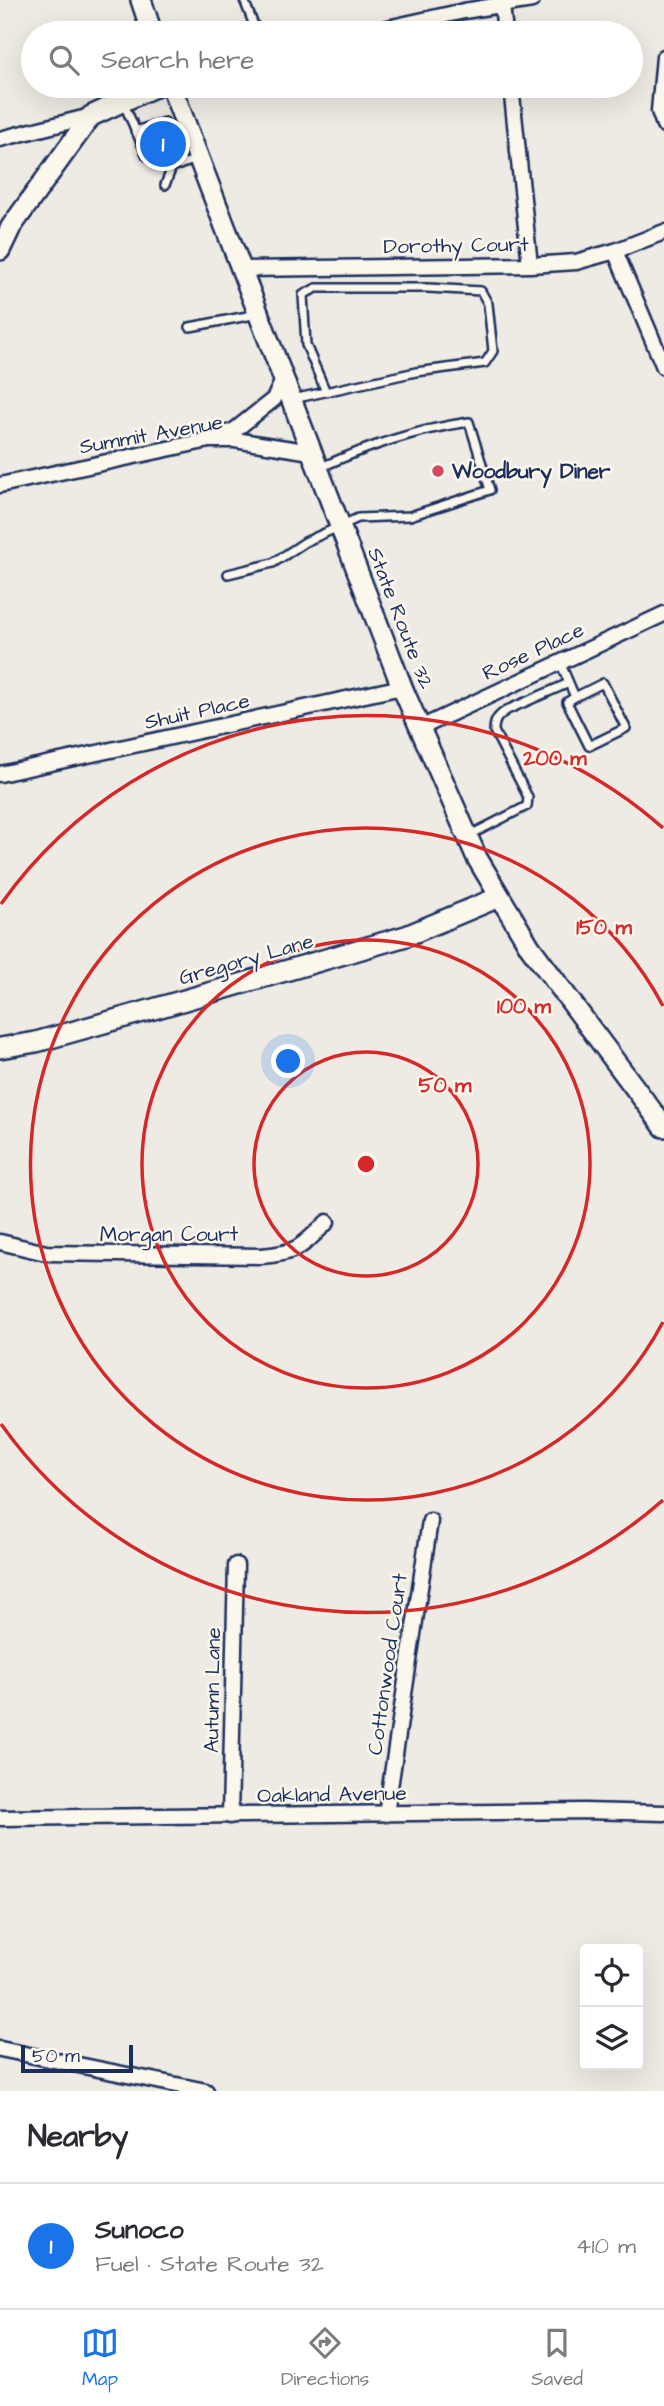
<!DOCTYPE html>
<html lang="en">
<head>
<meta charset="utf-8">
<style>
	:root { --surface:#fff; --page:#f2f2f3; --text:#2b2b33; --muted:#7c7c81; --line:#e1e1e2; --accent:#1a73e8 }
	body { margin:0; font-family:"Architects Daughter",sans-serif; background:var(--page); color:var(--text) }
	.controls { position:absolute; right:21px; bottom:21px; display:grid; overflow:hidden; border-radius:7px; box-shadow:0 7px 28px #0002 }
	.controls button { width:63px; height:63px; display:grid; place-items:center; padding:0; border:0; border-bottom:2px solid var(--line); background:var(--surface); color:var(--text); font:35px sans-serif }
	.scale { position:absolute; left:21px; bottom:18px; width:112px; box-sizing:border-box; padding-left:7px; border:4px solid #1b2f5e; border-top:0; font-size:19px; line-height:24px; white-space:nowrap; color:#1b2f5e; -webkit-text-stroke:5px #fbf7ec; paint-order:stroke }
	.you { position:absolute; left:289px; top:1062px; width:24px; height:24px; margin:-18px; border:5px solid #fff; border-radius:50%; background:#1a73e8; box-shadow:0 0 0 10px #1a73e833 }
	.badge { display:grid; place-items:center; width:46px; height:46px; border-radius:50%; background:var(--accent); color:#fff; font-size:23px; font-weight:700 }
	.pin { position:absolute; translate:-50% -50%; border:4px solid #fff; box-shadow:0 2px 7px #0006 }
	.list { margin:0; padding:0; list-style:none }
	h2 { display:flex; justify-content:space-between; align-items:center; height:91px; margin:0; padding:0 28px; font-size:30px }
	h2 small { font-size:23px; font-weight:400; color:var(--muted) }
	.list li { display:grid; grid-template-columns:46px 1fr auto; gap:21px; align-items:center; box-sizing:border-box; height:126px; padding:0 28px; border-top:2px solid var(--line) }
	.list b { display:block; font-size:26px; white-space:nowrap }
	.list p { margin:0; font-size:23px; white-space:nowrap; color:var(--muted) }
	.list em { font-size:23px; font-style:normal; color:var(--muted) }
	.icon { flex:none; width:38px; height:38px; fill:none; stroke:currentColor; stroke-width:2; stroke-linecap:round; stroke-linejoin:round }
	.map { position:relative; flex:none; width:664px; height:2091px; overflow:hidden }
	.search { position:absolute; background:var(--surface); box-shadow:0 7px 28px #0002; left:21px; right:21px; top:21px; height:77px; display:flex; align-items:center; gap:18px; box-sizing:border-box; padding:0 24px; border-radius:38px; color:var(--muted); font-size:26px }
	.sheet { height:217px; background:var(--surface) }
	nav { display:flex; justify-content:space-around; align-items:center; box-sizing:border-box; height:98px; border-top:2px solid var(--line); background:var(--surface); font-size:19px; color:var(--muted) }
	nav a { display:grid; justify-items:center; gap:4px }
	nav .on { color:var(--accent) }
	.map>svg:first-child { display:block }
	.lines { fill:none; stroke-linecap:round; stroke-linejoin:round }
	.lane-casing { stroke:#1b2f5e; stroke-width:12 }
	.street-casing { stroke:#1b2f5e; stroke-width:19 }
	.secondary-casing { stroke:#1b2f5e; stroke-width:24 }
	.lane { stroke:#fbf7ec; stroke-width:7 }
	.street { stroke:#fbf7ec; stroke-width:14 }
	.secondary { stroke:#fbf7ec; stroke-width:19 }
	.ring { fill:none; stroke:#d62828; stroke-width:3.5 }
	.poi-dot { fill:#d1495b; stroke:#fbf7ec; stroke-width:2.5 }
	.labels { text-anchor:middle; stroke-width:5; stroke-linejoin:round; paint-order:stroke }
	.street-label { font-size:21px; fill:#1b2f5e; stroke:#fbf7ec }
	.poi-label { font-size:21px; font-weight:bold; fill:#1b2f5e; stroke:#fbf7ec; text-anchor:start }
	.centre { fill:#d62828; stroke:#fbf7ec; stroke-width:3.5 }
	.ring-label { font-size:21px; text-anchor:middle; font-weight:bold; fill:#d62828; stroke:#fbf7ec; stroke-width:5; stroke-linejoin:round; paint-order:stroke }
</style>
</head>
<body>
<div class="map">
<svg width="664" height="2091" viewBox="0 0 664 2091">
	<rect width="100%" height="100%" fill="#eeebe4"/>
	<filter id="ink" filterUnits="userSpaceOnUse"><feTurbulence type="fractalNoise" baseFrequency=".0143" numOctaves="2"/><feDisplacementMap in="SourceGraphic" scale="14" xChannelSelector="R" yChannelSelector="G"/><feConvolveMatrix kernelMatrix="1 2 1 2 8 2 1 2 1" color-interpolation-filters="sRGB"/></filter>
	<g filter="url(#ink)">
		<g class="lines">
			<g class="lane-casing">
				<path id="lane" d="M244,0L257,33
					M123,102L147,156L172,167L198,159
					M135,131L165,122L180,165
					M165,185L172,167
					M190,327L258,314
					M293,399L416,372L485,363L493,351L488,304L481,291L428,288H316L303,295L306,345L326,392
					M228,574L273,563L305,542L358,518L410,516L490,490L469,422C414,430 369,446 319,468
					M569,683L575,697L567,702L589,746L626,728L603,683L575,697
					M468,836L527,806L528,797L494,731C494,720 498,716 507,710L569,683L560,662"/>
			</g>
			<g class="street-casing">
				<path id="street" d="M502,5L505,33
					M365,33L464,11L532,0
					M664,57L659,111L664,125
					M511,86L530,265
					M0,139L91,116
					M615,251L664,367
					M242,269L530,265L576,262L615,251L664,232
					M220,436L235,430L274,399L284,378
					M0,485L209,440H235L311,452
					M420,728L664,614
					M0,774L402,687
					M0,1242L46,1253L261,1256C298,1253 301,1247 327,1222
					M386,1814L430,1521
					M230,1816L236,1565
					M0,1818L584,1811L664,1813
					M0,2049L206,2091"/>
			</g>
			<g class="secondary-casing">
				<path id="secondary" d="M141,0L152,33
					M171,86L402,687L477,858L530,947L664,1127
					M0,250L11,227L91,116L156,86
					M0,1048L36,1042L150,1010L406,936L499,897"/>
			</g>
			<use href="#lane" class="lane"/>
			<use href="#street" class="street"/>
			<use href="#secondary" class="secondary"/>
		</g>
	</g>
	<g class="ring">
		<circle cx="366" cy="1164" r="112"/>
		<circle cx="366" cy="1164" r="224"/>
		<path d="M663 1322A336 336 0 1 1 663 1006"/>
		<path d="M663 1500A448 448 0 0 1 1 1424M1 904A448 448 0 0 1 663 828"/>
	</g>
	<circle class="poi-dot" cx="438" cy="471" r="7"/>
	<g class="labels">
		<g class="street-label">
			<text transform="translate(456 245) rotate(-1)" y="7">Dorothy Court</text>
			<text transform="translate(151 434) rotate(-10)" y="7">Summit Avenue</text>
			<text transform="translate(401 618) rotate(69)" y="7">State Route 32</text>
			<text transform="translate(533 651) rotate(-25)" y="7">Rose Place</text>
			<text transform="translate(197 711) rotate(-12)" y="7">Shuit Place</text>
			<text transform="translate(246 959) rotate(-16)" y="7">Gregory Lane</text>
			<text x="169" y="1241">Morgan Court</text>
			<text transform="translate(387 1664) rotate(-82)" y="7">Cottonwood Court</text>
			<text transform="translate(212 1690) rotate(-89)" y="7">Autumn Lane</text>
			<text transform="translate(332 1794) rotate(-1)" y="7">Oakland Avenue</text>
		</g>
		<g class="poi-label">
			<text x="452" y="478">Woodbury Diner</text>
		</g>
	</g>
	<circle cx="366" cy="1164" r="10" class="centre"/>
	<g class="ring-label">
		<text x="555" y="765">200 m</text>
		<text x="604" y="934">150 m</text>
		<text x="524" y="1013">100 m</text>
		<text x="445" y="1092">50 m</text>
	</g>
</svg>
<div class="controls">
<button><svg class="icon" aria-label="locate" viewBox="0 0 24 24"><circle cx="12" cy="12" r="6"/><path d="M12 2v4M12 18v4M2 12h4M18 12h4"/></svg></button>
<button><svg class="icon" aria-label="layers" viewBox="0 0 24 24"><path d="M12 4l9 5-9 5-9-5zM3 14l9 5 9-5"/></svg></button>
</div>
<div class="scale">50 m</div>
<div class="you"></div>
<div class="pin badge" style="left:163px;top:144px">1</div>
<div class="search"><svg class="icon" aria-label="search" viewBox="0 0 24 24"><circle cx="10" cy="10" r="6"/><path d="M15 15l6 6"/></svg>Search here</div>
</div>
<section class="sheet">
<h2>Nearby<small></small></h2>
<ul class="list">
<li><span class="badge">1</span><div><b>Sunoco</b><p>Fuel · State Route 32</p></div><em>410 m</em></li>
</ul>
</section>
<nav>
<a class="on"><svg class="icon" aria-label="map" viewBox="0 0 24 24"><path d="M3 6l6-2 6 2 6-2v14l-6 2-6-2-6 2zM9 4v14M15 6v14"/></svg>Map</a>
<a><svg class="icon" aria-label="directions" viewBox="0 0 24 24"><path d="M12 3l9 9-9 9-9-9zM9 14v-3h6M13 9l2 2-2 2"/></svg>Directions</a>
<a><svg class="icon" aria-label="saved" viewBox="0 0 24 24"><path d="M7 4h10v16l-5-4-5 4z"/></svg>Saved</a>
</nav>
</body>
</html>
